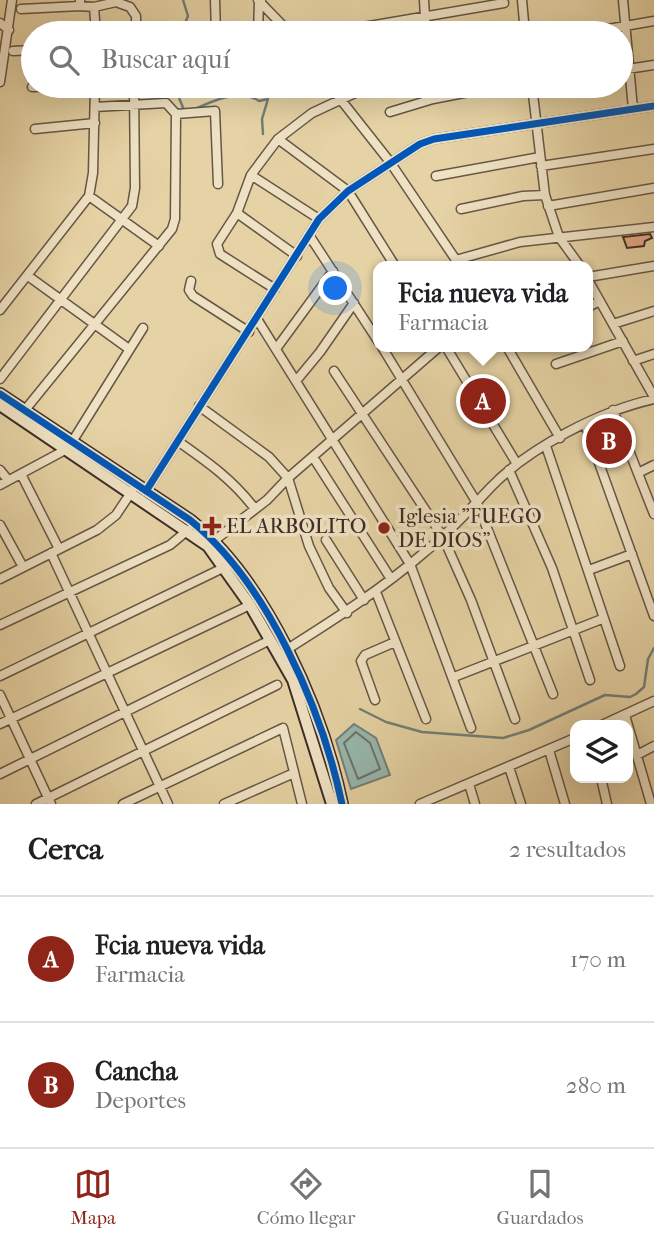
<!DOCTYPE html>
<html lang="es">
<head>
<meta charset="utf-8">
<style>
	:root { --surface:#fff; --page:#f6f6f6; --text:#202124; --muted:#757577; --line:#e0e0e0; --accent:#8f2418 }
	body { margin:0; font-family:"IM FELL French Canon",serif; background:var(--page); color:var(--text) }
	.controls { position:absolute; right:21px; bottom:21px; display:grid; overflow:hidden; border-radius:14px; box-shadow:0 7px 28px #0002 }
	.controls button { width:63px; height:63px; display:grid; place-items:center; padding:0; border:0; border-bottom:2px solid var(--line); background:var(--surface); color:var(--text); font:35px sans-serif }
	.you { position:absolute; left:336px; top:289px; width:24px; height:24px; margin:-18px; border:5px solid #fff; border-radius:50%; background:#1a73e8; box-shadow:0 0 0 10px #1a73e833 }
	.badge { display:grid; place-items:center; width:46px; height:46px; border-radius:50%; background:var(--accent); color:#fff; font-size:23px; font-weight:700 }
	.pin { position:absolute; translate:-50% -50%; border:4px solid #fff; box-shadow:0 2px 7px #0006 }
	.popup { position:absolute; left:373px; top:261px; width:220px; height:91px; box-sizing:border-box; display:grid; place-content:center; border-radius:14px; background:var(--surface); filter:drop-shadow(0 2px 5px #0005); font-size:23px; white-space:nowrap; color:var(--muted) }
	.popup b { font-size:26px; color:var(--text) }
	.popup::after { content:''; position:absolute; left:50%; top:100%; margin-left:-14px; border:14px solid transparent; border-top-color:var(--surface) }
	.list { margin:0; padding:0; list-style:none }
	h2 { display:flex; justify-content:space-between; align-items:center; height:91px; margin:0; padding:0 28px; font-size:30px }
	h2 small { font-size:23px; font-weight:400; color:var(--muted) }
	.list li { display:grid; grid-template-columns:46px 1fr auto; gap:21px; align-items:center; box-sizing:border-box; height:126px; padding:0 28px; border-top:2px solid var(--line) }
	.list b { display:block; font-size:26px; white-space:nowrap }
	.list p { margin:0; font-size:23px; white-space:nowrap; color:var(--muted) }
	.list em { font-size:23px; font-style:normal; color:var(--muted) }
	.icon { flex:none; width:38px; height:38px; fill:none; stroke:currentColor; stroke-width:2; stroke-linecap:round; stroke-linejoin:round }
	.map { position:relative; flex:none; width:654px; height:804px; overflow:hidden }
	.search { position:absolute; background:var(--surface); box-shadow:0 7px 28px #0002; left:21px; right:21px; top:21px; height:77px; display:flex; align-items:center; gap:18px; box-sizing:border-box; padding:0 24px; border-radius:38px; color:var(--muted); font-size:26px }
	.sheet { height:343px; background:var(--surface) }
	nav { display:flex; justify-content:space-around; align-items:center; box-sizing:border-box; height:98px; border-top:2px solid var(--line); background:var(--surface); font-size:19px; color:var(--muted) }
	nav a { display:grid; justify-items:center; gap:4px }
	nav .on { color:var(--accent) }
	.map>svg:first-child { display:block }
	.green { fill:#bdba81; stroke:#7d7354; stroke-width:2 }
	.water { fill:#97b7ad; stroke:#737f77; stroke-width:2 }
	.lines { fill:none; stroke-linecap:round; stroke-linejoin:round }
	.shore { stroke:#6a726a; stroke-width:2 }
	.stream { stroke:#737f77; stroke-width:2.5 }
	.building { fill:#e5aa88; stroke:#3d2c26; stroke-width:2 }
	.street-casing { stroke:#675646; stroke-width:11 }
	.secondary-casing { stroke:#3d2c26; stroke-width:14 }
	.street { stroke:#efe2c4; stroke-width:8 }
	.secondary { stroke:#efe2c4; stroke-width:10 }
	.cycleway-casing { stroke:#efe2c4; stroke-width:11 }
	.cycleway { stroke:#0057b8; stroke-width:7 }
	.poi-dot { fill:#8f2418; stroke:#efe2c4; stroke-width:2.5 }
	.labels { text-anchor:middle; stroke-width:7; stroke-linejoin:round; paint-order:stroke }
	.poi-label { font-size:21px; fill:#3d2c26; stroke:#efe2c4; text-anchor:start }
</style>
</head>
<body>
<div class="map">
<svg width="654" height="804" viewBox="0 0 654 804">
	<rect width="100%" height="100%" fill="#e6d3a5"/>
	<filter id="stains"><feTurbulence type="fractalNoise" baseFrequency=".00286" numOctaves="4"/><feColorMatrix values="0 0 0 0 .2 0 0 0 0 .09 0 0 0 0 .02 0 0 0 .5 -.17"/></filter>
	<radialGradient id="worn" r=".72"><stop offset=".6" stop-color="#630" stop-opacity="0"/><stop offset="1" stop-color="#630" stop-opacity=".3"/></radialGradient>
	<path class="green" d="M612,422L625,453L606,460L594,428Z"/>
	<path class="water" d="M354,724L376,738L390,775L351,789L336,740Z"/>
	<g class="lines">
		<path class="shore" d="M356,732L370,743L380,769L358,779L344,743Z"/>
		<path class="stream" d="M181,33L188,16L183,0
			M177,86L181,91L177,93L184,110
			M193,110C212,101 240,88 259,101L268,99L262,119L263,134
			M360,709L386,722L422,732L503,738L529,730L605,695L630,697L636,694L644,687L648,659L654,648"/>
	</g>
	<path class="building" d="M650,234L652,238L645,241L644,246L627,248L623,237Z"/>
	<g class="lines">
		<g class="street-casing">
			<path id="street" d="M80,0V6L94,7L96,33
				M215,0L216,33
				M258,0L290,33
				M424,0L426,33
				M522,0L525,33
				M623,0L633,109
				M94,7L116,2L130,7L136,16V33
				M21,9L80,6
				M0,23L9,30
				M258,33L259,1L261,0
				M328,33L504,3
				M585,33L654,21
				M13,51L33,50
				M621,70L654,65
				M0,82L12,0
				M261,86L266,89L299,86
				M330,86L390,162L460,266
				M532,86L545,195L559,237L580,266
				M32,87L64,86
				M95,107L166,103L176,114L215,111L218,184
				M390,112L433,99L500,86
				M35,129L95,123
				M278,139L348,191L395,266
				M541,166L654,149
				M251,175L319,219
				M436,176L540,157
				M89,196L159,246
				M548,206L654,188
				M461,209L523,196L545,195
				M237,213L297,256
				M309,235L378,341
				M456,260L520,242L654,227
				M28,276L129,349
				M588,277L654,266
				M588,280L654,397
				M191,281L189,290L193,296L249,332
				M275,289L220,254L217,244L237,213L251,175L278,139L312,113L370,86
				M588,307L600,301
				M0,310L89,196L93,173L95,86
				M257,319L410,564L471,728
				M613,324L654,311
				M382,347L477,503L553,694
				M446,347L517,464
				M507,347L560,438
				M276,349L333,271
				M633,361L654,354
				M556,364L623,341
				M334,371L443,537L471,600L515,719
				M0,379L132,206L135,188L134,86
				M296,381L320,352L354,303
				M199,406L269,457L288,478L309,546L329,588L347,613
				M25,410L172,229L175,219L176,114
				M613,410L654,514
				M585,424L654,616
				M72,442L143,328
				M179,442C209,463 233,480 255,509
				M546,446L620,666
				M313,457L391,579
				M0,470L8,480
				M509,470L552,568L590,680
				M638,473L654,465
				M21,474L59,549
				M0,485L67,449
				M146,491L319,219L348,191L420,144L434,139L654,106
				M0,525L23,567
				M215,540L267,500L288,478L439,347
				M326,540L364,600
				M51,553L168,804
				M589,570L632,554
				M0,579L97,530L116,515L132,491
				M376,592L426,719
				M0,625L170,545L188,530
				M286,650C335,619 382,589 426,551C450,532 470,509 491,487C530,447 600,411 654,399
				M0,676L225,567
				M454,677L602,619
				M0,695L51,804
				M375,700L361,661L365,655L395,642
				M625,715L651,804
				M0,724L250,605
				M602,725L654,701
				M549,750L565,804
				M637,755L654,746
				M509,767L521,804
				M0,774L270,640
				M601,778L607,804
				M469,784L475,804
				M36,804L277,685
				M123,804L283,728L302,804
				M224,804L294,773
				M420,804L575,738"/>
		</g>
		<g class="secondary-casing">
			<path id="secondary" d="M0,394L190,520C267,582 322,709 342,804
				M0,405L208,546L250,605L293,680L332,804"/>
		</g>
		<use href="#street" class="street"/>
		<use href="#secondary" class="secondary"/>
		<g class="cycleway-casing">
			<path id="cycleway" d="M0,394L190,520C267,582 322,709 342,804
				M146,491L319,219L348,191L420,144L434,139L654,106"/>
		</g>
		<use href="#cycleway" class="cycleway"/>
	</g>
	<g class="poi-dot">
		<path d="M208.5 515.5h7v7h7v7h-7v7h-7v-7h-7v-7h7z"/>
		<circle cx="384" cy="528" r="7"/>
	</g>
	<g class="labels">
		<g class="poi-label">
			<text x="398" y="523">Iglesia "FUEGO<tspan x="398" dy="24">DE DIOS"</tspan></text>
			<text x="226" y="533">EL ARBOLITO</text>
		</g>
	</g>
	<rect width="100%" height="100%" filter="url(#stains)"/>
	<rect width="100%" height="100%" fill="url(#worn)"/>
</svg>
<div class="controls">
<button><svg class="icon" aria-label="layers" viewBox="0 0 24 24"><path d="M12 4l9 5-9 5-9-5zM3 14l9 5 9-5"/></svg></button>
</div>
<div class="you"></div>
<div class="pin badge" style="left:483px;top:401px">A</div>
<div class="popup"><b>Fcia nueva vida</b>Farmacia</div>
<div class="pin badge" style="left:609px;top:441px">B</div>
<div class="search"><svg class="icon" aria-label="search" viewBox="0 0 24 24"><circle cx="10" cy="10" r="6"/><path d="M15 15l6 6"/></svg>Buscar aquí</div>
</div>
<section class="sheet">
<h2>Cerca<small>2 resultados</small></h2>
<ul class="list">
<li><span class="badge">A</span><div><b>Fcia nueva vida</b><p>Farmacia</p></div><em>170 m</em></li>
<li><span class="badge">B</span><div><b>Cancha</b><p>Deportes</p></div><em>280 m</em></li>
</ul>
</section>
<nav>
<a class="on"><svg class="icon" aria-label="map" viewBox="0 0 24 24"><path d="M3 6l6-2 6 2 6-2v14l-6 2-6-2-6 2zM9 4v14M15 6v14"/></svg>Mapa</a>
<a><svg class="icon" aria-label="directions" viewBox="0 0 24 24"><path d="M12 3l9 9-9 9-9-9zM9 14v-3h6M13 9l2 2-2 2"/></svg>Cómo llegar</a>
<a><svg class="icon" aria-label="saved" viewBox="0 0 24 24"><path d="M7 4h10v16l-5-4-5 4z"/></svg>Guardados</a>
</nav>
</body>
</html>
